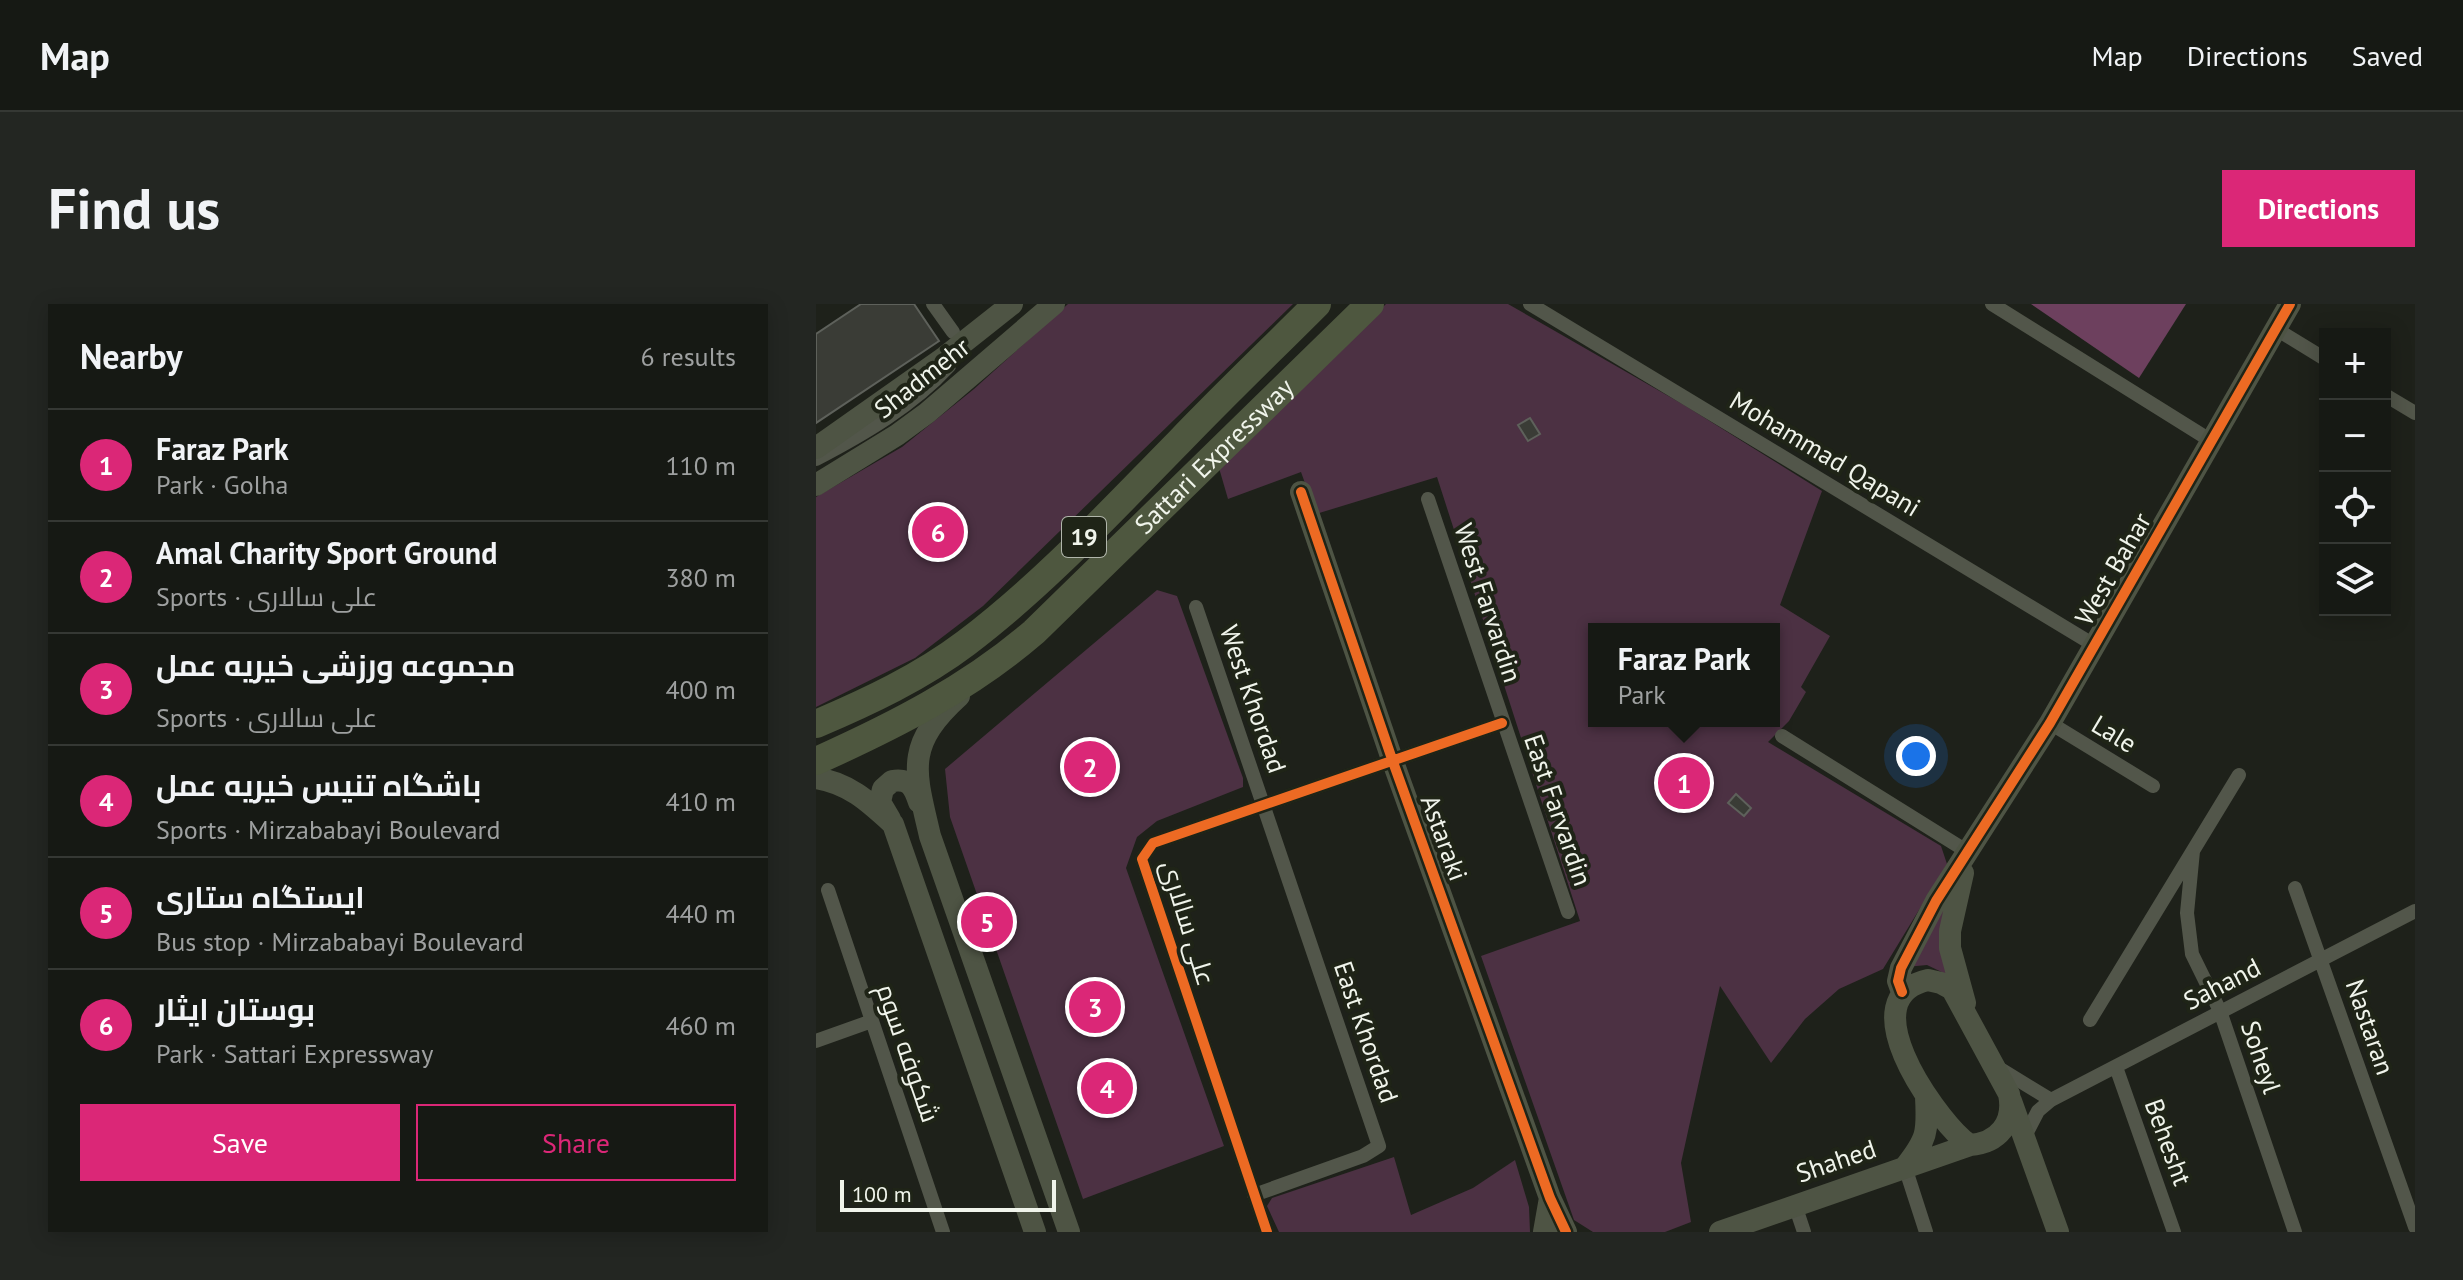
<!DOCTYPE html>
<html lang="en">
<head>
<meta charset="utf-8">
<style>
	:root { --surface:#161914; --page:#232622; --text:#f1f3f6; --muted:#9ea0a0; --line:#353834; --accent:#db2777 }
	body { margin:0; font-family:"PT Sans",Cairo,sans-serif; background:var(--page); color:var(--text) }
	.controls { position:absolute; right:24px; top:24px; display:grid; overflow:hidden; border-radius:0px; box-shadow:0 4px 20px #0003 }
	.controls button { width:72px; height:72px; display:grid; place-items:center; padding:0; border:0; border-bottom:2px solid var(--line); background:var(--surface); color:var(--text); font:40px sans-serif }
	.scale { position:absolute; left:24px; bottom:20px; width:216px; box-sizing:border-box; padding-left:8px; border:4px solid #f0f4eb; border-top:0; font-size:22px; line-height:28px; white-space:nowrap; color:#f0f4eb; -webkit-text-stroke:6px #1f2417; paint-order:stroke }
	.you { position:absolute; left:1100px; top:452px; width:28px; height:28px; margin:-20px; border:6px solid #fff; border-radius:50%; background:#1a73e8; box-shadow:0 0 0 12px #1a73e833 }
	.badge { display:grid; place-items:center; width:52px; height:52px; border-radius:50%; background:var(--accent); color:#fff; font-size:26px; font-weight:700 }
	.pin { position:absolute; translate:-50% -50%; border:4px solid #fff; box-shadow:0 2px 8px #0006 }
	.popup { position:absolute; left:772px; top:319px; width:192px; height:104px; box-sizing:border-box; display:grid; place-content:center; border-radius:0px; background:var(--surface); filter:drop-shadow(0 2px 6px #0005); font-size:26px; white-space:nowrap; color:var(--muted) }
	.popup b { font-size:30px; color:var(--text) }
	.popup::after { content:''; position:absolute; left:50%; top:100%; margin-left:-16px; border:16px solid transparent; border-top-color:var(--surface) }
	.list { margin:0; padding:0; list-style:none }
	h2 { display:flex; justify-content:space-between; align-items:center; height:104px; margin:0; padding:0 32px; font-size:34px }
	h2 small { font-size:26px; font-weight:400; color:var(--muted) }
	.list li { display:grid; grid-template-columns:52px 1fr auto; gap:24px; align-items:center; box-sizing:border-box; height:112px; padding:0 32px; border-top:2px solid var(--line) }
	.list b { display:block; font-size:30px; white-space:nowrap }
	.list p { margin:0; font-size:26px; white-space:nowrap; color:var(--muted) }
	.list em { font-size:26px; font-style:normal; color:var(--muted) }
	.actions { display:flex; gap:16px; padding:24px 32px }
	.actions a { flex:1; padding:18px 0; border:2px solid var(--accent); border-radius:0px; text-align:center; font-size:28px; color:var(--accent) }
	.actions .main { background:var(--accent); color:#fff }
	.icon { flex:none; width:44px; height:44px; fill:none; stroke:currentColor; stroke-width:2; stroke-linecap:round; stroke-linejoin:round }
	.map { position:relative; flex:none; width:1599px; height:928px; overflow:hidden; border-radius:0px }
	header { display:flex; align-items:center; gap:48px; box-sizing:border-box; height:112px; padding:0 40px; background:var(--surface); border-bottom:2px solid var(--line) }
	header strong { font-size:38px }
	nav { display:flex; gap:44px; margin-inline-start:auto; font-size:28px }
	.intro { display:flex; align-items:center; justify-content:space-between; box-sizing:border-box; height:192px; padding:0 48px }
	h1 { margin:0; font-size:56px }
	.button { padding:20px 36px; border-radius:0px; background:var(--accent); color:#fff; font-size:28px; font-weight:700 }
	main { display:flex; gap:48px; padding:0 48px }
	aside { flex:1; background:var(--surface); border-radius:0px; box-shadow:0 4px 20px #0003 }
	.map>svg:first-child { display:block }
	.green { fill:#4c3143; fill-rule:evenodd }
	.forest { fill:#6d405e }
	.building { fill:#3a3c36; stroke:#5e615b; stroke-width:2 }
	.lines { fill:none; stroke-linecap:round; stroke-linejoin:round }
	.street { stroke:#52564a; stroke-width:14 }
	.secondary { stroke:#4e5444; stroke-width:22 }
	.highway { stroke:#4e573f; stroke-width:28 }
	.cycleway-casing { stroke:#1f2417; stroke-width:15 }
	.cycleway { stroke:#ed6a23; stroke-width:10 }
	.labels { text-anchor:middle; stroke-width:8; stroke-linejoin:round; paint-order:stroke }
	.shield { fill:#1f2417; stroke:#b1b6ab; stroke-width:2 }
	.shield-label { font-size:24px; font-weight:bold; fill:#f0f4eb }
	.street-label { font-size:26px; fill:#f0f4eb; stroke:#1f2417 }
</style>
</head>
<body>
<header>
<strong>Map</strong>
<nav><a>Map</a><a>Directions</a><a>Saved</a></nav>
</header>
<div class="intro"><h1>Find us</h1><a class="button">Directions</a></div>
<main>
<aside>
<h2>Nearby<small>6 results</small></h2>
<ul class="list">
<li><span class="badge">1</span><div><b>Faraz Park</b><p>Park · Golha</p></div><em>110 m</em></li>
<li><span class="badge">2</span><div><b>Amal Charity Sport Ground</b><p>Sports · علی سالاری</p></div><em>380 m</em></li>
<li><span class="badge">3</span><div><b>مجموعه ورزشی خیریه عمل</b><p>Sports · علی سالاری</p></div><em>400 m</em></li>
<li><span class="badge">4</span><div><b>باشگاه تنیس خیریه عمل</b><p>Sports · Mirzababayi Boulevard</p></div><em>410 m</em></li>
<li><span class="badge">5</span><div><b>ایستگاه ستاری</b><p>Bus stop · Mirzababayi Boulevard</p></div><em>440 m</em></li>
<li><span class="badge">6</span><div><b>بوستان ایثار</b><p>Park · Sattari Expressway</p></div><em>460 m</em></li>
</ul>
<div class="actions"><a class="main">Save</a><a>Share</a></div>
</aside>
<div class="map">
<svg width="1599" height="928" viewBox="0 0 1599 928">
	<rect width="100%" height="100%" fill="#1e211a"/>
	<path class="green" d="M252,0H477L167,302L99,354L0,403V193L86,143L158,85Z
		M570,0H692L868,101L1006,187L964,301L1014,332L985,383L990,388L973,417L952,438L1125,542L1131,560L1067,665L1023,685L989,715L955,759L904,682L865,859L875,918L849,928H777L758,916L665,652L764,617L621,173L500,210L485,168L412,195L403,164ZM778,325H958V417H778Z
		M341,286L361,292L427,474V483L341,517L321,533L310,564L408,842L267,895L134,513L129,465Z
		M1138,576L1134,672L1111,661L1090,663Z
		M578,853L595,911L657,884L699,856L713,903L714,928H463L451,902L456,894Z"/>
	<path class="forest" d="M1215,0H1370L1323,74Z"/>
	<path class="building" d="M45,0H98L123,37L0,119V30Z
		M714,114L724,130L712,137L702,121Z
		M920,490L935,504L928,512L912,499Z"/>
	<g class="lines">
		<path class="street" d="M117,0L137,28
			M714,0L1278,341
			M1176,0L1397,138
			M1460,25L1509,55
			M1569,91L1599,109
			M0,155C48,130 96,102 133,62
			M612,195L752,608
			M380,303L563,842L547,852L438,891
			M1234,419L1337,482
			M966,432L1152,548
			M1377,547L1371,609L1376,650L1404,707L1479,928
			M1479,584L1599,923
			M12,586L127,928
			M1274,716L1423,471
			M0,737L56,717
			M1181,763L1235,796
			M1300,763L1358,928
			M1208,834L1222,807L1235,796L1599,607
			M1089,863L1110,928
			M979,901L988,928
			M451,928L326,555L337,539L686,419"/>
		<path class="secondary" d="M0,144L129,53L196,0
			M0,181L81,131L111,109L238,0
			M485,188L577,458L734,894L750,928
			M143,392C88,442 99,467 114,532L253,928
			M0,474C33,479 53,498 77,520L219,928
			M74,515L64,498L67,485L76,477C94,474 98,483 103,498
			M1147,569L1134,627V644L1149,699
			M1112,676L1125,679L1136,685L1193,790C1199,819 1182,839 1154,841L1147,836C1115,807 1034,693 1112,676Z
			M1086,688L1082,677L1085,664L1120,597L1234,419L1474,0
			M1195,797L1242,928
			M1089,863C1111,835 1112,829 1110,793
			M728,928L734,894
			M904,928L1154,841"/>
		<g class="highway">
			<path d="M0,420C52,398 105,373 150,339C228,280 295,207 363,138C408,91 455,46 501,0"/>
			<path id="s1" d="M0,457C78,422 153,384 218,328L554,0"/>
		</g>
		<g class="cycleway-casing">
			<path id="cycleway" d="M485,188L577,458L734,894L750,928
				M1086,688L1082,677L1085,664L1120,597L1234,419L1474,0
				M451,928L326,555L337,539L686,419"/>
		</g>
		<use href="#cycleway" class="cycleway"/>
	</g>
	<g class="labels">
		<rect class="shield" x="246" y="213" width="44" height="40" rx="6"/>
		<g class="shield-label">
			<text x="268" y="241">19</text>
		</g>
		<g class="street-label">
			<text transform="translate(106 74) rotate(-38)" y="9">Shadmehr</text>
			<text transform="translate(1009 150) rotate(31)" y="9">Mohammad Qapani</text>
			<text dy="9" stroke="none"><textPath href="#s1" startOffset="506">Sattari Expressway</textPath></text>
			<text transform="translate(1297 265) rotate(-60)" y="9">West Bahar</text>
			<text transform="translate(672 299) rotate(72)" y="9">West Farvardin</text>
			<text transform="translate(437 395) rotate(71)" y="9">West Khordad</text>
			<text transform="translate(1298 430) rotate(31)" y="9">Lale</text>
			<text transform="translate(742 506) rotate(71)" y="9">East Farvardin</text>
			<text transform="translate(628 534) rotate(70)" y="9">Astaraki</text>
			<text transform="translate(372 619) rotate(73)" y="9">علی سالاری</text>
			<text transform="translate(1406 680) rotate(-27)" y="9">Sahand</text>
			<text transform="translate(1554 723) rotate(71)" y="9">Nastaran</text>
			<text transform="translate(550 728) rotate(71)" y="9">East Khordad</text>
			<text transform="translate(92 749) rotate(71)" y="9">شکوفه سوم</text>
			<text transform="translate(1445 753) rotate(71)" y="9">Soheyl</text>
			<text transform="translate(1352 838) rotate(70)" y="9">Behesht</text>
			<text transform="translate(1020 857) rotate(-19)" y="9">Shahed</text>
		</g>
	</g>
</svg>
<div class="controls">
<button>+</button>
<button>−</button>
<button><svg class="icon" aria-label="locate" viewBox="0 0 24 24"><circle cx="12" cy="12" r="6"/><path d="M12 2v4M12 18v4M2 12h4M18 12h4"/></svg></button>
<button><svg class="icon" aria-label="layers" viewBox="0 0 24 24"><path d="M12 4l9 5-9 5-9-5zM3 14l9 5 9-5"/></svg></button>
</div>
<div class="scale">100 m</div>
<div class="you"></div>
<div class="pin badge" style="left:868px;top:479px">1</div>
<div class="popup"><b>Faraz Park</b>Park</div>
<div class="pin badge" style="left:274px;top:463px">2</div>
<div class="pin badge" style="left:279px;top:703px">3</div>
<div class="pin badge" style="left:291px;top:784px">4</div>
<div class="pin badge" style="left:171px;top:618px">5</div>
<div class="pin badge" style="left:122px;top:228px">6</div>
</div>
</main>
</body>
</html>
